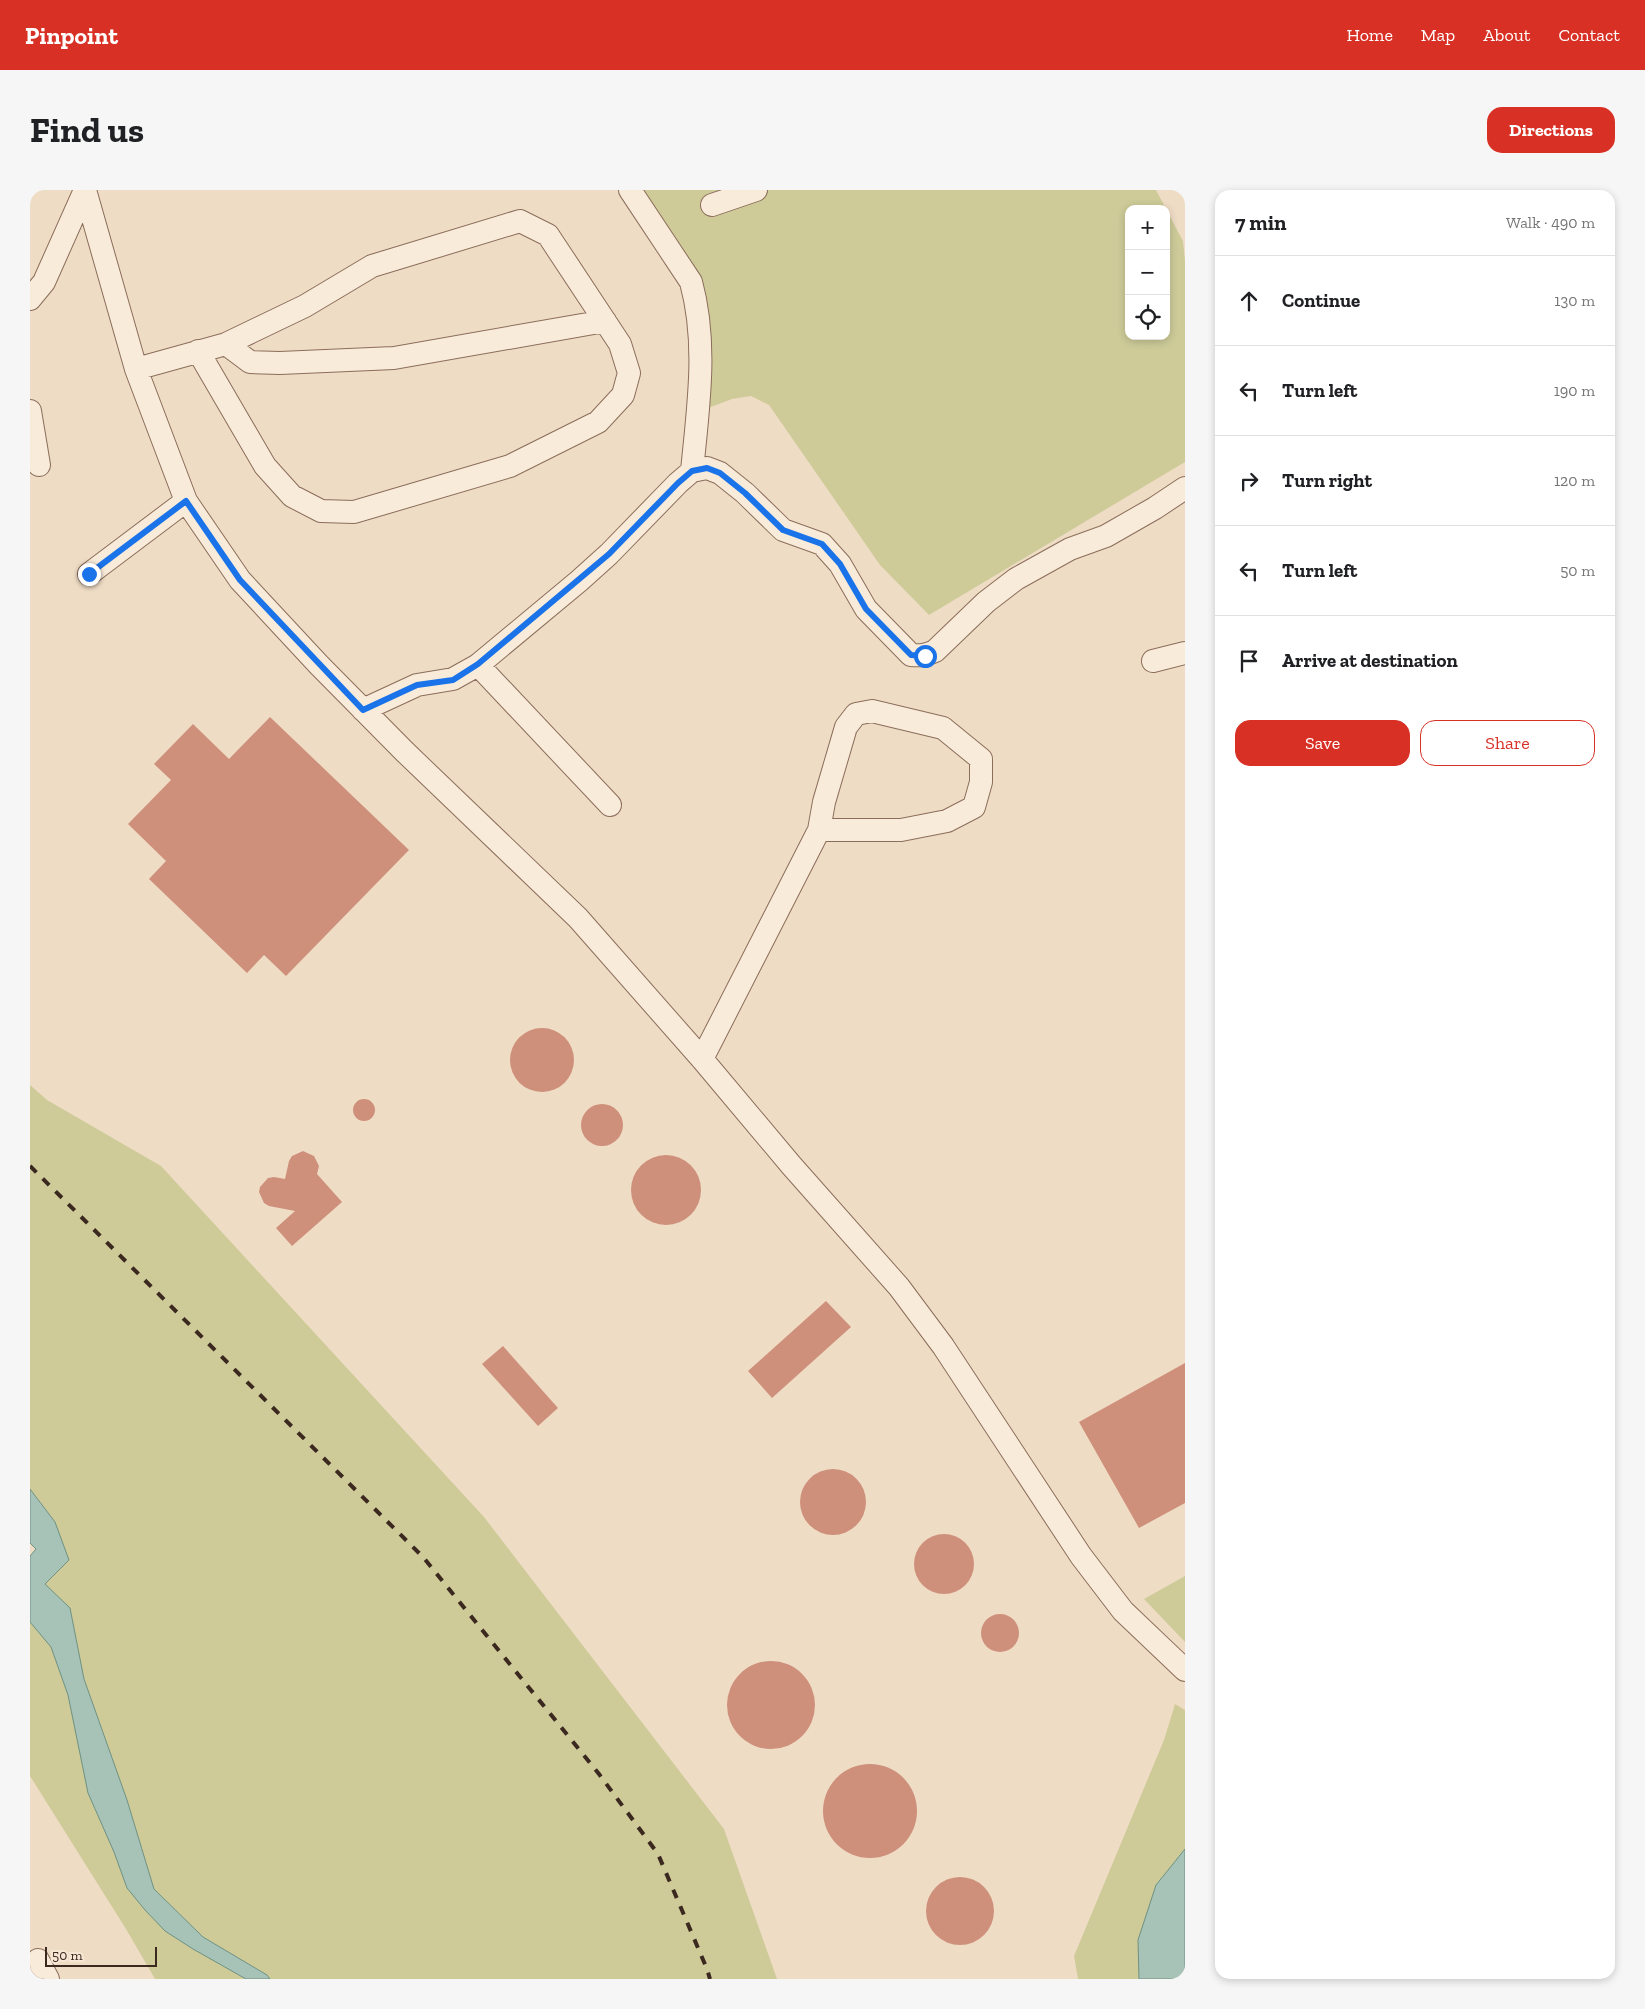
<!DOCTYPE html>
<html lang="en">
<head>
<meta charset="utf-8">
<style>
	:root { --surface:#fff; --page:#f6f6f6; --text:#202124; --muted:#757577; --line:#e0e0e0; --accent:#d93025 }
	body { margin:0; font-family:"Zilla Slab",serif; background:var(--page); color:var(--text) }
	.controls { position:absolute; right:15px; top:15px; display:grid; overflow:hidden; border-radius:10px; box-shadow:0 2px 8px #0003 }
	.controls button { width:45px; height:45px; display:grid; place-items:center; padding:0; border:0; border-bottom:1px solid var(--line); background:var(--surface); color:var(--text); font:25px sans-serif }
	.scale { position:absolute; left:15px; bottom:12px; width:112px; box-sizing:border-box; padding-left:5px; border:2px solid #3b281f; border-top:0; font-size:14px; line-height:18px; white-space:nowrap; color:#3b281f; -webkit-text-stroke:4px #f6e7d5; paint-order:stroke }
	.stop { position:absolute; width:15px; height:15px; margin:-11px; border:4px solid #1a73e8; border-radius:50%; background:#fff }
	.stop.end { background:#1a73e8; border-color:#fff; box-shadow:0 1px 5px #0008 }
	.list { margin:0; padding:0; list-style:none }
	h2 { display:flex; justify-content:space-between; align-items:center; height:65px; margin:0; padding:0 20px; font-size:21px }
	h2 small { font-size:16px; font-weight:400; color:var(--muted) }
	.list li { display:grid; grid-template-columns:32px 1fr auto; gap:15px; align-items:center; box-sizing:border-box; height:90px; padding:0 20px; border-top:1px solid var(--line) }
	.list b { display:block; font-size:19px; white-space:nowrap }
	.list em { font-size:16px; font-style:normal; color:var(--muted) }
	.actions { display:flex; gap:10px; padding:15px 20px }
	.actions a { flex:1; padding:11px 0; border:1px solid var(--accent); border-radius:15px; text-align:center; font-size:18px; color:var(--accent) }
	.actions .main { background:var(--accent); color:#fff }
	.icon { flex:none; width:28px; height:28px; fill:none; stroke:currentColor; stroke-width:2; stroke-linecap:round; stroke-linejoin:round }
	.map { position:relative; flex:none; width:1155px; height:1789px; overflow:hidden; border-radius:15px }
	header { display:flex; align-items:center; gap:30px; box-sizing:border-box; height:70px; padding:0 25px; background:var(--accent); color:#fff }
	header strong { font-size:24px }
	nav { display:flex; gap:28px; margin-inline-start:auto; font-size:18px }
	.intro { display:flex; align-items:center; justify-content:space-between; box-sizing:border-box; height:120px; padding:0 30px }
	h1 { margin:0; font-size:35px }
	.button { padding:12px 22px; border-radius:15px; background:var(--accent); color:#fff; font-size:18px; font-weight:700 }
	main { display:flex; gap:30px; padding:0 30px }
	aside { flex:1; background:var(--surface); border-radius:15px; box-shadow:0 2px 8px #0003 }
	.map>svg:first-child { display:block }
	.green { fill:#cecb99 }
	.water { fill:#a7c2b6; stroke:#6d9182 }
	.building { fill:#ce907b }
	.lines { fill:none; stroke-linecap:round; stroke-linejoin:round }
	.minor-casing { stroke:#8b6d5b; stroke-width:24 }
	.minor { stroke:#f9ebd9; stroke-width:22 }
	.rail { stroke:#3b281f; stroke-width:4; stroke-dasharray:9 9; stroke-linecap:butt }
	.route { stroke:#1a73e8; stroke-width:6 }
</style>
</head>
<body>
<header>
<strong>Pinpoint</strong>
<nav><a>Home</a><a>Map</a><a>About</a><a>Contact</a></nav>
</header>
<div class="intro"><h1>Find us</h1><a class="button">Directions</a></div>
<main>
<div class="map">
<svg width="1155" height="1789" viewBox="0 0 1155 1789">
	<rect width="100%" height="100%" fill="#efdcc5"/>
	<path class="green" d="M611,0H1126L1136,19H1099V146H1136V19L1153,51L1155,71V272L899,425L850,375L739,215L721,206L702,209L673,220L668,89Z
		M0,895L17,910L131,976L454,1327L694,1639L747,1789H240L237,1785L173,1747L124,1699L97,1610L54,1489L40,1418L14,1394L25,1332L0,1299Z
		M1155,1386V1452L1114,1409Z
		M0,1432L21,1457L38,1505L97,1698L135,1741L216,1789H125L96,1739L0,1586Z
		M1145,1514L1155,1520V1659L1126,1695L1109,1750V1789H1048L1044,1766L1134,1550Z"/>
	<path class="water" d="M0,1299L25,1332L39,1370L15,1394L40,1418L54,1489L97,1610L124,1699L173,1747L237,1785L240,1789H216L163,1759L135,1741L115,1720L97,1698L84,1662L58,1603L38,1505L21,1457L0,1432V1366L6,1359L0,1353Z
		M1155,1659V1789H1109L1108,1750L1126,1695Z"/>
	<path class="building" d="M240,527L379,660L256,786L234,765L217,783L119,689L136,671L98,634L141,590L124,574L163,534L199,569Z
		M480 870a32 32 0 1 1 64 0a32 32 0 1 1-64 0Z
		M323 920a11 11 0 1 1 22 0a11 11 0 1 1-22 0Z
		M551 935a21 21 0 1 1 42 0a21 21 0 1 1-42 0Z
		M273,961L284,966L289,976L287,984L312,1012L262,1056L246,1038L265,1021L239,1016L234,1013L229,1002L230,997L238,988L244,987L255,989L259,971L262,966Z
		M601 1000a35 35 0 1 1 70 0a35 35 0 1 1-70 0Z
		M796,1111L821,1137L742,1208L718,1181Z
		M473,1156L528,1218L508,1236L452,1174Z
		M1155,1173V1313L1109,1338L1049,1232Z
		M770 1312a33 33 0 1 1 66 0a33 33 0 1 1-66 0Z
		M884 1374a30 30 0 1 1 60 0a30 30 0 1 1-60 0Z
		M951 1443a19 19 0 1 1 38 0a19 19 0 1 1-38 0Z
		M697 1515a44 44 0 1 1 88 0a44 44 0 1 1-88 0Z
		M793 1621a47 47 0 1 1 94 0a47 47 0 1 1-94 0Z
		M896 1721a34 34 0 1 1 68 0a34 34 0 1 1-68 0Z"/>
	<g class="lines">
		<g class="minor-casing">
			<path id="minor" d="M55,0L106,179L156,311L210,390L289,475L375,562L548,728L672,869L761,975L869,1097L913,1156L1051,1366L1093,1421L1155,1480
				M600,0L661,92C678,154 668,218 662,281
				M682,15L726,0
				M0,109L14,92L55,0
				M196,154L220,172L250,173L364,168L575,131
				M106,179L196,154L275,116L342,76L490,31L518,45L590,154L599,183L593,205L568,232L480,276L324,322L291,321L262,306L235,276L168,161
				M0,221L9,275
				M59,384L156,311
				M1123,471L1155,463
				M448,475L580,615
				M333,520L387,495L423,489L448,475L549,391L579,364L648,293L662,281L677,278L690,283L715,303L753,340L792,354L810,374L836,419L881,465C891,466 896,465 905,461L956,412L986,389L1040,359L1076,346L1125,318L1155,298
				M672,869L789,640L794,612L816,537L826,524L842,521L913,538L951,569V592L944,617L917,631L871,640H789
				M8,1770L18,1789"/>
		</g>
		<use href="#minor" class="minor"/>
		<path class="rail" d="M0,976L393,1367L569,1584L628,1664L677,1779L680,1789"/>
	</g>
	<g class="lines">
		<path class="route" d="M59,384L156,311L210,390L333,520L387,495L423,490L448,474L579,364L648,293L662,281L677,278L690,283L715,303L753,340L792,354L810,374L836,419L881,465L895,466"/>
	</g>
</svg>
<div class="controls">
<button>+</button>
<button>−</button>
<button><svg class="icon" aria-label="locate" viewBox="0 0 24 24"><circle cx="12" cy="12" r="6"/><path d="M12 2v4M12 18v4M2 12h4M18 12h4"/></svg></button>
</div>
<div class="scale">50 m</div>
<div class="stop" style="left:895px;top:466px"></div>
<div class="stop end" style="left:59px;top:384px"></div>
</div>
<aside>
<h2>7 min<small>Walk · 490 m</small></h2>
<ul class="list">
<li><svg class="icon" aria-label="ahead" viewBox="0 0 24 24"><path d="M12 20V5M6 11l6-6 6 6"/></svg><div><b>Continue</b></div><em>130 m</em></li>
<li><svg class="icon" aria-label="left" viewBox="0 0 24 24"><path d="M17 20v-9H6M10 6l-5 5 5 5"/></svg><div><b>Turn left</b></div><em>190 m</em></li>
<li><svg class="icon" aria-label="right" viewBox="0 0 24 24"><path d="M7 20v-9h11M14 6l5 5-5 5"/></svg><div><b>Turn right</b></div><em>120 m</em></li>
<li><svg class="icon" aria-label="left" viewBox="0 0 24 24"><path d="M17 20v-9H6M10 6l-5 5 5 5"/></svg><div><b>Turn left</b></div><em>50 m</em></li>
<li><svg class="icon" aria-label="arrive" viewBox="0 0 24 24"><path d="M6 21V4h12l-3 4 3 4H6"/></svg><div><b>Arrive at destination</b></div></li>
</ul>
<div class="actions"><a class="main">Save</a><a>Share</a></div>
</aside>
</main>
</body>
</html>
